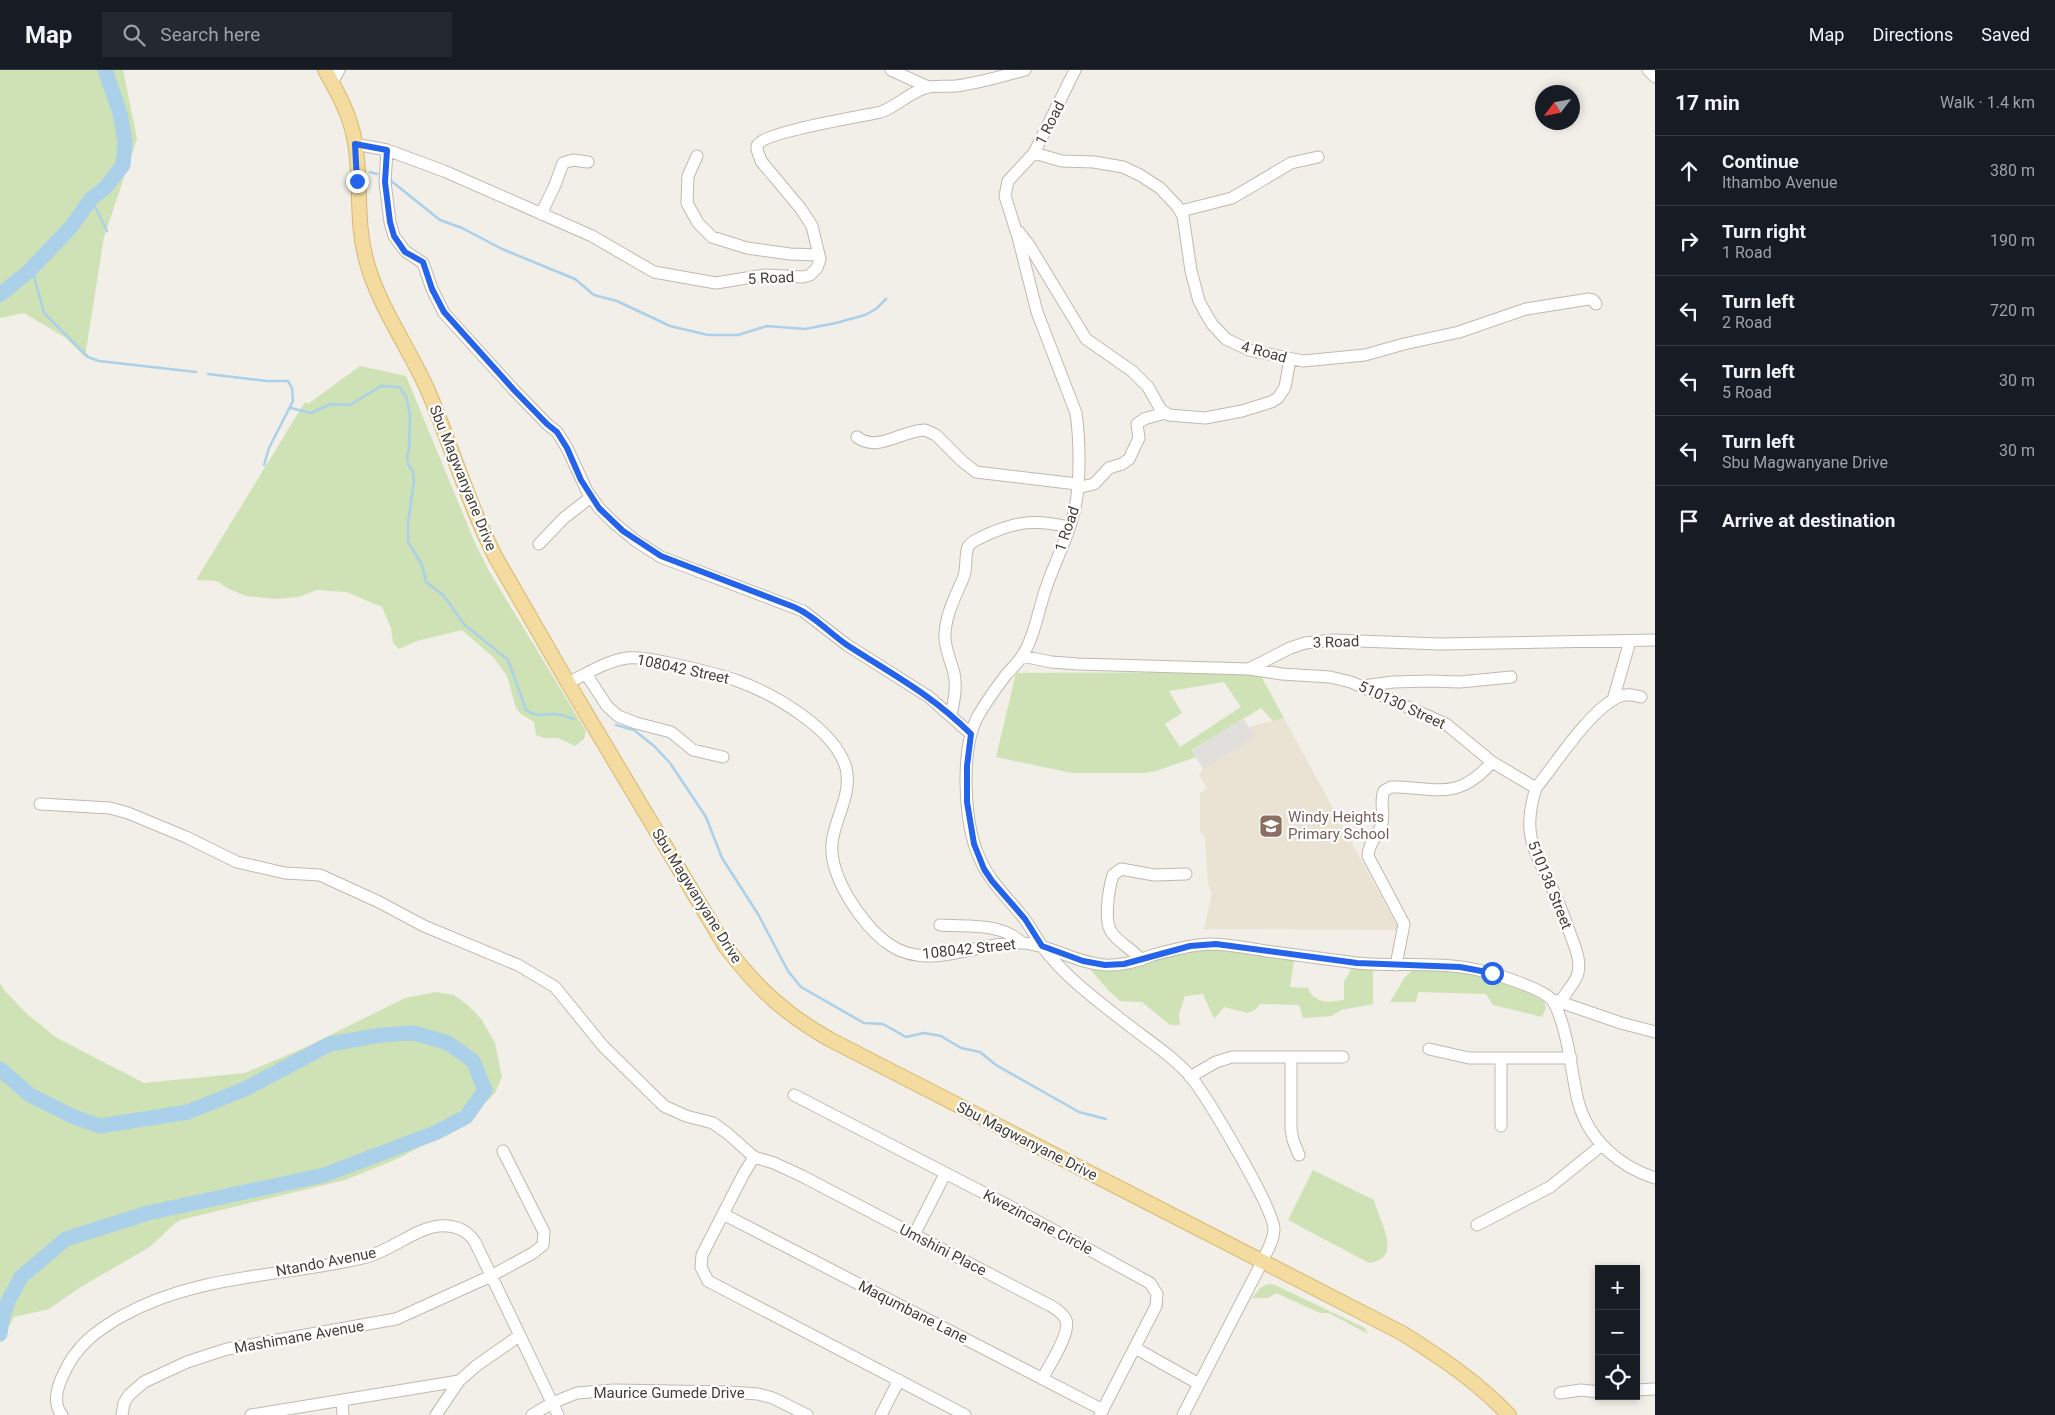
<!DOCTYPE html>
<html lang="en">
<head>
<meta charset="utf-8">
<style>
	:root { --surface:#171b24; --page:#242831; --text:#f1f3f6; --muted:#9ea1a6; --line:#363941 }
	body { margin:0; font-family:Roboto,sans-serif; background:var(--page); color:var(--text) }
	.controls { position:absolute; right:15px; bottom:15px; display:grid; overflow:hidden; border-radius:0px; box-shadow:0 2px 8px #0003 }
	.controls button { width:45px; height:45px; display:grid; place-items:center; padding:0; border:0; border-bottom:1px solid var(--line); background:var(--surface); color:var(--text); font:25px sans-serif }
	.compass { position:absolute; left:1535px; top:15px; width:45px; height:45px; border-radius:50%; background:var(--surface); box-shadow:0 2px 8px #0003; rotate:238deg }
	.stop { position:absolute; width:15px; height:15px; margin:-11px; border:4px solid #2563eb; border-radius:50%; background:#fff }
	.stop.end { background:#2563eb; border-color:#fff; box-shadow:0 1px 5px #0008 }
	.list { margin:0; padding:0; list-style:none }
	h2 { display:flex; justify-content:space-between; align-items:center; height:65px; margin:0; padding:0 20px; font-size:21px }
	h2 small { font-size:16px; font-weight:400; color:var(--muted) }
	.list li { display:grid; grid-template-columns:32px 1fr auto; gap:15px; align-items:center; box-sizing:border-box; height:70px; padding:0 20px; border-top:1px solid var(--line) }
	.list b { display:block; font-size:19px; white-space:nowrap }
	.list p { margin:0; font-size:16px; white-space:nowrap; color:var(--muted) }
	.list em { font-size:16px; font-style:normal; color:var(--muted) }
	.icon { flex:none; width:28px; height:28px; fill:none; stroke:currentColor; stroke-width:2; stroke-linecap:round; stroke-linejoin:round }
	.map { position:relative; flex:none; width:1655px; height:1345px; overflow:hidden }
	header { display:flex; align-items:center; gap:30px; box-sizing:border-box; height:70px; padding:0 25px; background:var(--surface); border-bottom:1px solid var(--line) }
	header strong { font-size:24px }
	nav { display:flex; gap:28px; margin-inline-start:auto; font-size:18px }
	.search { width:350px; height:45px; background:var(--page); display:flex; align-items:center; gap:12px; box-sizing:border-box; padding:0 18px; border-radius:0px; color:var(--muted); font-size:19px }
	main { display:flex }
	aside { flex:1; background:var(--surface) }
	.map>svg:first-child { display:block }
	.education { fill:#eae3d3 }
	.green { fill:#cee2b5; fill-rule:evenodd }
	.parking { fill:#e1dfdc }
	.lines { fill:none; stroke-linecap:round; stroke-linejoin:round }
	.stream { stroke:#abd0e9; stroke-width:2.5 }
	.river { stroke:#abd0e9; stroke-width:15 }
	.minor-casing { stroke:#c0b9af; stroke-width:13 }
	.major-casing { stroke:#d7b871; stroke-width:16 }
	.minor { stroke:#fff; stroke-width:11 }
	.major { stroke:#f4db9f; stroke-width:14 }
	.route { stroke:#2563eb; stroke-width:6 }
	.labels { text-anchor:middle; stroke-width:4.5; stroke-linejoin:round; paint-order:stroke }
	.street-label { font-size:15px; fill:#453f37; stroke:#fff }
	.education-label { font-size:15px; fill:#785e54; stroke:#fff; text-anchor:start }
</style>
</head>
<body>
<header>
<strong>Map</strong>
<div class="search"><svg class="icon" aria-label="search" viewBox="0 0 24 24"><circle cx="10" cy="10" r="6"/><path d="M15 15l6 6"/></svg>Search here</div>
<nav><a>Map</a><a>Directions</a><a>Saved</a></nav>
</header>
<main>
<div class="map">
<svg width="1655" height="1345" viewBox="0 0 1655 1345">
	<rect width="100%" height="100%" fill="#f2efe8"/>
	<path class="education" d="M1284,648L1340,751L1399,860L1204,859L1212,823L1208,815L1205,768L1200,761V723L1207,718L1199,705L1203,699L1254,667L1249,657Z"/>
	<path class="green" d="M0,0H123L137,69L104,167L85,287L66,268L24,243L0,248Z
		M360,296L406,306L475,473L489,501L586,661L584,669L575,676L558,668H544L536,665L534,652L521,644L516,638L507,606L494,588L462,560L417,571L399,579L393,573L391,558L382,537L346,522L317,520L299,527L275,529L246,526L227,518L217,511L196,510L305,332L308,334Z
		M1248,602L1261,606L1284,648L1273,651L1261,638L1192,680L1196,687L1156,701L1145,703H1072L996,687L1016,603ZM1224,612L1241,637L1180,677L1165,654L1182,643L1169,621Z
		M1208,878L1294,890L1290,917L1308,918C1315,935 1329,932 1344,930V912L1352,898L1373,899V934L1341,940L1332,946L1303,948L1299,935L1260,934L1256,939L1248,943L1224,937L1215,948L1212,945L1203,924L1185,926L1179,944L1180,955H1170L1142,932L1120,931L1109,921L1090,899L1107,901L1125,900L1161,887Z
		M1413,900C1462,901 1501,906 1544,931L1546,938L1542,947L1493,935L1486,924L1418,922L1416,932H1390L1405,907Z
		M0,913L5,921L27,944L57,968L144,1013L245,1003L306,977L405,928L436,922L454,925L469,936L482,950L495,973L502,1007L495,1023L464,1054L397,1089L345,1110L180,1150C168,1158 160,1169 148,1178L79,1218L49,1239L14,1247L0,1272Z
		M1313,1100L1374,1130C1378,1149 1405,1188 1369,1193L1288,1150Z
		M1268,1214L1275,1215L1365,1258L1368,1264L1329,1243H1320L1276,1223L1268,1228H1252L1260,1218Z"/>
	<path class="parking" d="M1243,648L1255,667L1203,699L1192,681Z"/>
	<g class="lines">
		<path class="stream" d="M370,102L377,104
			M390,110L440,150L462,158L502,179L575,209L594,225L617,231L670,256L708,265H738L767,256L805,259L836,253L865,245L876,239L886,229
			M91,129L107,161
			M29,201L34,206L44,243L88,287L99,291L196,302
			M208,304L267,311H288L292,318L293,331L269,378L264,395
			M291,338L311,343L331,334L350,335L381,316L399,317L406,326L410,345L409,379L407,386L408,394L413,401L414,412L408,452V472L422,495L426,512L444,526L464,554L508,590L526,640C537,648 542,644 554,644C560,644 568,647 574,649
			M616,655L634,660L654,676L670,693L706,747L722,788L758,844L788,901L801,917L864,953L883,954L906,967L924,963L941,966L961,978L980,982L996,995L1079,1042L1106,1049"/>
		<path class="river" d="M0,225L29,201L71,157L91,129L106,117L123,95L125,72L120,43L105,0
			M0,999L30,1025L74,1047L100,1056L188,1042L245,1019L330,974L381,965L414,963L448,973L473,991L485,1020L466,1047L435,1063L324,1105L148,1143L66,1169L21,1207L8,1231L2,1250L0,1264"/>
		<g class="minor-casing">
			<path id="minor" d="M891,0L928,17
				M1075,0L1034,83L1008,111L1005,126L1018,167L1037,242L1076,343C1080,371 1081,419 1073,446C1066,472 1053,496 1045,521C1038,542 1034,568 1022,586C1018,593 1011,599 1006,605C996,618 986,632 978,646C960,679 964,753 979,787C989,811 1007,827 1023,847C1030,856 1035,866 1042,876C1063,905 1094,928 1122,950C1144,968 1172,985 1191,1007C1207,1027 1273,1137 1274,1159C1274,1170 1267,1181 1262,1192L1183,1345
				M1648,0L1655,7
				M332,13L339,0
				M355,74L387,80L444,101L592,166L654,202L716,213L765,205L803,207L810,205L817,198L820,189L812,156L801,139L761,91C760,86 756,81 757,76C762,62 864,46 881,42C897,36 909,23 925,18C935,15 947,17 956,16C980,13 1002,6 1025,0
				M387,80L385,112L390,152L394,166L405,181L423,193L432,219L444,243L514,320L547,354L557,362L567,378L587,421L599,438L614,453L636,471L661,487L803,541L847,575L929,627L971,664
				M1034,83L1062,91L1094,92L1123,97L1140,105L1160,118L1177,136L1183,146L1191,201L1199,231L1206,244L1212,254L1226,269L1249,280L1303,291L1365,285L1404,274L1459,262L1526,239L1589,229L1593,230L1596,234
				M697,86L688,106L687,133L698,153L712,167L747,178L790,184L819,185
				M1181,141L1232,128L1291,93L1318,87
				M541,144L555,115L563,93L573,90L588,92
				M1019,162L1029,175L1086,269L1132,301L1148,317L1161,340L1169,345L1205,348L1242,341L1271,332L1278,328L1285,317L1290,289
				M857,367C878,383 902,360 925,360L936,365L962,391L976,402L1077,414
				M1077,418L1094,414L1109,398L1122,394L1129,389L1139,368L1137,354L1144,349L1165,343
				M539,474L564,448L591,427
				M1022,586L1051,592L1078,594L1249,599L1290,578L1305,573L1333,570L1440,574L1655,570
				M1249,599L1282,604L1330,607L1351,612L1446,654L1492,692L1536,718
				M586,604L607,636L618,646L636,653L671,662L693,680L723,687
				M568,613C586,604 606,591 627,588C641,587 655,590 669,593C692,598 715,603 738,611C774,624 835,659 846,698C852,722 837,745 833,767C825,802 862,856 890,875C930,902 980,870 1023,873C1051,875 1076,893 1105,895C1122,896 1137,891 1153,885C1171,880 1190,875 1209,874C1228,874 1247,878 1266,881C1296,885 1327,889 1357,893C1397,897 1439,891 1478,900C1493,903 1541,918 1551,929C1557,935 1564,958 1566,968C1571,989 1573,1010 1578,1031C1588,1069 1618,1096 1655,1108
				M1363,616L1393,612L1430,611L1460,612L1511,607
				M1613,630L1630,571
				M951,645C954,631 957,617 954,603C951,592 946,581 945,569C944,549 954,529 962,511C968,501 964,487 968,477C971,471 979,469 984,466C1017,451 1035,449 1069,457
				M40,734L110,738L128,743L186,767L237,792L285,803L320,805L379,832L424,856L518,895L555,917L603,976L664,1036L686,1046L713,1053L727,1063L754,1087L774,1093L802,1106L1051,1236C1056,1239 1063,1243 1066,1250C1071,1263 1049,1296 1042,1309
				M940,855C968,857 1001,852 1022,873
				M1141,890C1133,879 1120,874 1112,863C1103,852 1109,818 1113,805L1121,799L1154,805L1186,804
				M1396,895L1404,854L1368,786C1368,773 1379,765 1382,753C1385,742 1379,732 1384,721L1391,717H1398C1440,719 1460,729 1492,692
				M1554,930L1621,953L1655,962
				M1561,932C1565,922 1576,913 1578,903C1581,890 1575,877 1571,866C1565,849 1559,832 1551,816C1533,778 1522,762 1536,718C1557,692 1589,641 1618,627C1626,623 1633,625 1641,627
				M1429,979L1469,988H1571
				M1291,987V1059L1293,1070L1299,1085
				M1190,1007L1216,992L1232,987H1343
				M794,1025L1013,1138L1150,1213L1157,1224L1156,1236L1100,1345
				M1501,1056V988
				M754,1087L743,1105L702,1185L701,1197L708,1211L965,1345
				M723,1144L1103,1340
				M1477,1155L1550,1117L1602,1075
				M914,1165L945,1104
				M1135,1278L1199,1314
				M1636,1320L1655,1319
				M1560,1323L1581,1320L1599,1322
				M342,1330L343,1345
				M62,1345C52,1333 58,1315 64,1303C76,1276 97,1260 122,1246C197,1204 282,1207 363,1188C389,1182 416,1158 439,1156C454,1155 467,1160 475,1172L558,1345
				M122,1345L124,1333L129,1325L144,1312L187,1292L227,1279L396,1249L491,1206L533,1183L543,1175L544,1162L503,1081
				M251,1345L459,1311
				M436,1345L459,1311L476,1296L519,1266
				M532,1345L552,1333L577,1323L614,1320L730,1322L758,1324L773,1328L807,1345
				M881,1345L899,1310"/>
		</g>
		<g class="major-casing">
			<path id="major" d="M325,0C338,23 351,46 355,73C362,114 355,152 367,193C380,239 410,279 429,323C452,378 469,435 496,488L568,613L725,876C757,918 784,943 829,969L1402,1263C1443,1289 1475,1310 1509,1345"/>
		</g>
		<use href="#minor" class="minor"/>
		<use href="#major" class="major"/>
	</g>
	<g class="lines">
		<path class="route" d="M357,111L355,74L387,80L385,112L390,152L394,166L405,182L423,192L432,219L444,242L514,320L547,354L557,362L567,378L581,410L599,438L623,461L661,486L794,537C815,546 829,563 847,575C893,605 931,624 971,664L967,696V732L974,774L984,799L992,811L1025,849L1042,876L1083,891L1105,895L1124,894L1190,876L1216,874L1357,893L1460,897L1492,903"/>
	</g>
	<defs>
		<g id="school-square" transform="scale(1.25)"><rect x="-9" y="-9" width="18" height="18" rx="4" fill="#8d6e63" stroke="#fff"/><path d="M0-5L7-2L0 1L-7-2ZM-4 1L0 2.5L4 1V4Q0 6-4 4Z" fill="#fff"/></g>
	</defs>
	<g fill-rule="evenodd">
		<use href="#school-square" x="1271" y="756"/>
	</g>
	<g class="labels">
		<g class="street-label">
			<text transform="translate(1050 53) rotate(-63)" y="5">1 Road</text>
			<text transform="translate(771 208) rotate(-3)" y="5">5 Road</text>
			<text transform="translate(1264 282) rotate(15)" y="5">4 Road</text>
			<text transform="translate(463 408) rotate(68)" y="5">Sbu Magwanyane Drive</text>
			<text transform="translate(1067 459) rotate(-71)" y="5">1 Road</text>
			<text transform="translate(1336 572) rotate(-2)" y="5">3 Road</text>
			<text transform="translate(683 599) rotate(12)" y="5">108042 Street</text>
			<text transform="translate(1402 635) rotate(25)" y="5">510130 Street</text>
			<text transform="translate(1550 815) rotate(68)" y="5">510138 Street</text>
			<text transform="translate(697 826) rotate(58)" y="5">Sbu Magwanyane Drive</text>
			<text transform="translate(969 879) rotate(-6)" y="5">108042 Street</text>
			<text transform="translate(1027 1071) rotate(27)" y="5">Sbu Magwanyane Drive</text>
			<text transform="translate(1038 1152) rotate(28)" y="5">Kwezincane Circle</text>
			<text transform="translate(943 1180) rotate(27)" y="5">Umshini Place</text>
			<text transform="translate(326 1192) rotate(-11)" y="5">Ntando Avenue</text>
			<text transform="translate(913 1242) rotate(27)" y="5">Maqumbane Lane</text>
			<text transform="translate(299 1267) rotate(-10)" y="5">Mashimane Avenue</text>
			<text x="669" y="1328">Maurice Gumede Drive</text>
		</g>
		<g class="education-label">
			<text x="1288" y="752">Windy Heights<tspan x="1288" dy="17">Primary School</tspan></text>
		</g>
	</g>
</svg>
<div class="controls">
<button>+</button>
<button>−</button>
<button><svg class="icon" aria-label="locate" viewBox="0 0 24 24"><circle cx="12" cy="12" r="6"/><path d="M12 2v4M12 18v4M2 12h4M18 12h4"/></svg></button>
</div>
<svg class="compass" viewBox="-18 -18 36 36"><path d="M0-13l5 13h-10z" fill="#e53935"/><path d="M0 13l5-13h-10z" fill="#9ea1a6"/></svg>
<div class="stop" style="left:1492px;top:903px"></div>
<div class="stop end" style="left:357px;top:111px"></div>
</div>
<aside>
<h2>17 min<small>Walk · 1.4 km</small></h2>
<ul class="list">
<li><svg class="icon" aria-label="ahead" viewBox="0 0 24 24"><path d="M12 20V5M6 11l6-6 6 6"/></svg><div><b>Continue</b><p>Ithambo Avenue</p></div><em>380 m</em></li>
<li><svg class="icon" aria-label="right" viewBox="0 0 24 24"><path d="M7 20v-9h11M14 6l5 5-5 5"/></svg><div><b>Turn right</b><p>1 Road</p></div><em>190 m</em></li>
<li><svg class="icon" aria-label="left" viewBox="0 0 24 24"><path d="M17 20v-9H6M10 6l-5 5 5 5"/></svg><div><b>Turn left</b><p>2 Road</p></div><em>720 m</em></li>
<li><svg class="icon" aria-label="left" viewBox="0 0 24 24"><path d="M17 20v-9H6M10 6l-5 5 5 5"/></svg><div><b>Turn left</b><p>5 Road</p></div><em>30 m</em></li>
<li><svg class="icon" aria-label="left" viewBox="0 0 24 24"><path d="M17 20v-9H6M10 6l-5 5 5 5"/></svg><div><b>Turn left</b><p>Sbu Magwanyane Drive</p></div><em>30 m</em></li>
<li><svg class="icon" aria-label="arrive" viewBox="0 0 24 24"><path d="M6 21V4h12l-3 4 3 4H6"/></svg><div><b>Arrive at destination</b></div></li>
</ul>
</aside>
</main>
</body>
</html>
